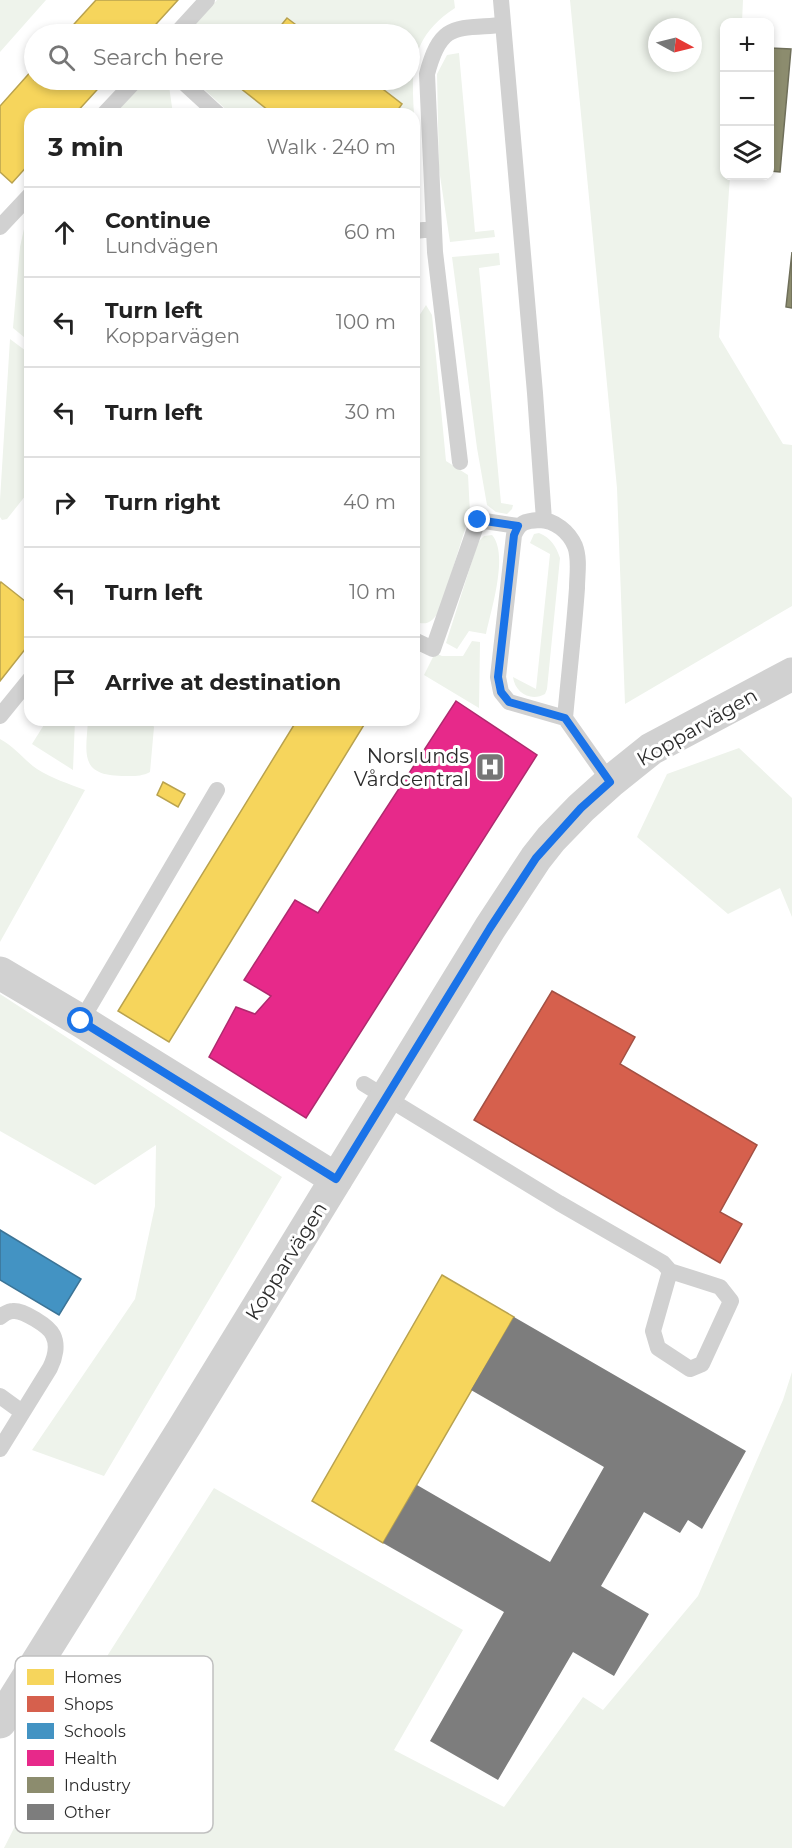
<!DOCTYPE html>
<html lang="en">
<head>
<meta charset="utf-8">
<style>
	:root { --surface:#fff; --page:#f2f2f2; --text:#222; --muted:#767676; --line:#e0e0e0 }
	body { margin:0; font-family:Montserrat,sans-serif; background:var(--page); color:var(--text) }
	.controls { position:absolute; right:18px; top:18px; display:grid; overflow:hidden; border-radius:12px; box-shadow:0 3px 9px #0003 }
	.controls button { width:54px; height:54px; display:grid; place-items:center; padding:0; border:0; border-bottom:2px solid var(--line); background:var(--surface); color:var(--text); font:30px sans-serif }
	.compass { position:absolute; left:648px; top:18px; width:54px; height:54px; border-radius:50%; background:var(--surface); box-shadow:0 3px 9px #0003; rotate:97deg }
	.stop { position:absolute; width:18px; height:18px; margin:-14px; border:4px solid #1a73e8; border-radius:50%; background:#fff }
	.stop.end { background:#1a73e8; border-color:#fff; box-shadow:0 2px 6px #0008 }
	.list { margin:0; padding:0; list-style:none }
	h2 { display:flex; justify-content:space-between; align-items:center; height:78px; margin:0; padding:0 24px; font-size:26px }
	h2 small { font-size:20px; font-weight:400; color:var(--muted) }
	.list li { display:grid; grid-template-columns:39px 1fr auto; gap:18px; align-items:center; box-sizing:border-box; height:90px; padding:0 24px; border-top:2px solid var(--line) }
	.list b { display:block; font-size:22px; white-space:nowrap }
	.list p { margin:0; font-size:20px; white-space:nowrap; color:var(--muted) }
	.list em { font-size:20px; font-style:normal; color:var(--muted) }
	.icon { flex:none; width:33px; height:33px; fill:none; stroke:currentColor; stroke-width:2; stroke-linecap:round; stroke-linejoin:round }
	.map { position:relative; flex:none; width:792px; height:1848px; overflow:hidden }
	.search { position:absolute; background:var(--surface); box-shadow:0 3px 9px #0003; left:24px; top:24px; width:396px; height:66px; display:flex; align-items:center; gap:15px; box-sizing:border-box; padding:0 21px; border-radius:33px; color:var(--muted); font-size:22px }
	.panel { position:absolute; background:var(--surface); box-shadow:0 3px 9px #0003; left:24px; top:108px; width:396px; height:618px; border-radius:18px }
	.map>svg:first-child { display:block }
	.green { fill:#eef3eb; fill-rule:evenodd }
	.homes { fill:#f6d55c; stroke:#b9a24e; stroke-width:1.5 }
	.shops { fill:#d6604d; stroke:#a35043; stroke-width:1.5 }
	.schools { fill:#4393c3; stroke:#3c7496; stroke-width:1.5 }
	.health { fill:#e7298a; stroke:#af2a6e; stroke-width:1.5 }
	.industry { fill:#8c8c6e; stroke:#6f6f5a; stroke-width:1.5 }
	.building { fill:#7d7d7d }
	.lines { fill:none; stroke-linecap:round; stroke-linejoin:round }
	.service { stroke:#d1d1d1; stroke-width:16 }
	.minor { stroke:#d1d1d1; stroke-width:33 }
	.tertiary { stroke:#d1d1d1; stroke-width:33 }
	.route { stroke:#1a73e8; stroke-width:8 }
	.labels { text-anchor:middle; stroke-width:6; stroke-linejoin:round; paint-order:stroke }
	.street-label { font-size:20px; fill:#2c2c2c; stroke:#fff }
	.poi-label { font-size:20px; fill:#2c2c2c; stroke:#fff; text-anchor:end }
	.key { fill:#fff; stroke:#c0c0c0; stroke-width:1.5 }
	.key-label { font-size:16px; fill:#2c2c2c }
</style>
</head>
<body>
<div class="map">
<svg width="792" height="1848" viewBox="0 0 792 1848">
	<rect width="100%" height="100%" fill="#fff"/>
	<path class="green" d="M0,0H46L0,52Z
		M217,0H454L455,8C412,36 411,67 414,114H395L402,104L371,80H410V34H308L287,18L274,34H190L191,28Z
		M570,0H743L742,22H724V176H730L719,337L783,444L792,445V606L625,704L617,488ZM657,27H693V63H657Z
		M459,53L475,232L494,230L495,237L450,242L439,169L437,74L447,55Z
		M157,80L169,86L173,114H114L143,84Z
		M194,80H239L236,85L273,114H231Z
		M30,227V342L13,328L20,247L24,229Z
		M499,253L500,265L479,268L501,503L513,505L512,509L507,514L496,512L487,505L477,448L452,257Z
		M426,305L432,315L446,461L468,475L470,513L440,610C433,621 427,627 414,621V527L419,519L414,515V324Z
		M10,339L30,354V490L7,519L2,520L0,517V500Z
		M539,533C551,538 556,546 560,558L547,689L545,694C531,702 515,693 513,677L536,689L550,554L530,543L534,534Z
		M492,535C509,554 491,610 486,634L469,631L457,649L446,643L478,542L484,536Z
		M472,641L480,642L479,708L424,675L435,653L442,656H463Z
		M47,720H75L73,770L32,744Z
		M88,720H150L154,727L150,772C141,777 131,776 122,776C79,775 86,754 88,720Z
		M0,739C14,746 24,760 37,769C51,778 69,784 85,790L0,942Z
		M739,748L792,798V917L780,888L728,914L637,837L667,774Z
		M0,994L282,1177L104,1476L32,1450L135,1299L155,1206L156,1145L95,1185L0,1131Z
		M792,1372V1848H4L76,1705L214,1488L463,1630L394,1750L504,1807L583,1697L603,1710L698,1596L783,1400Z"/>
	<path class="homes" d="M96,0H178L147,34H65Z
		M287,18L308,34H274Z
		M34,68V80H106L75,114H30V163L12,183L0,172V106Z
		M239,80H371L402,104L395,114H273L235,84Z
		M1,582L30,605V643L0,681V584Z
		M297,720H367L169,1042L118,1011Z
		M163,782L185,794L178,807L157,795Z
		M442,1275L514,1317L383,1543L312,1501Z"/>
	<path class="shops" d="M552,991L635,1037L620,1064L757,1145L720,1212L742,1224L720,1263L474,1120Z"/>
	<path class="schools" d="M0,1230L81,1279L59,1315L0,1280Z"/>
	<path class="health" d="M456,701L537,755L306,1118L209,1057L236,1007L255,1014L271,996L244,980L295,900L318,913Z"/>
	<path class="industry" d="M770,48L791,49L780,172L770,171Z
		M792,252V308L786,307Z"/>
	<path class="building" d="M514,1317L746,1451L702,1529L688,1520L680,1533L644,1512L601,1586L649,1614L614,1676L573,1652L498,1780L430,1741L504,1612L383,1543L417,1485L550,1562L604,1467L471,1390Z"/>
	<g class="lines">
		<path class="service" d="M501,0L535,393L544,520
			M176,34L207,0
			M181,80L218,114
			M104,114L136,80
			M0,227L30,195
			M414,231L434,229
			M460,462L435,252L427,74C441,21 456,29 503,25
			M414,640L433,649L478,520L518,526
			M0,716L30,679
			M565,718C569,674 574,631 577,588C577,575 580,559 575,546C569,532 555,520 539,520C525,521 520,522 514,535L498,677L501,692L509,702L565,718L610,782
			M81,1021L217,790
			M364,1084L559,1203L663,1263L670,1271L720,1287L731,1301L702,1364L690,1369L658,1348L653,1331L670,1271
			M0,1317C4,1314 8,1311 13,1311C23,1310 49,1326 53,1335C58,1345 55,1358 50,1368L0,1449
			M0,1396L22,1412"/>
		<path class="minor" d="M0,973L81,1021L336,1179"/>
		<path class="tertiary" d="M0,1722L185,1426L490,928L536,858L551,839L581,808L610,782L651,749L792,674"/>
	</g>
	<g class="lines">
		<path class="route" d="M81,1021L336,1179L490,928L536,858L581,808L610,782L565,718L509,702L501,692L498,677L514,535L518,526L478,520"/>
	</g>
	<defs>
		<g id="hospital-square" transform="scale(1.5)"><rect x="-9" y="-9" width="18" height="18" rx="4" fill="#767676" stroke="#fff"/><path d="M-5-5h3v3.5h4V-5h3V5h-3V1.5h-4V5h-3Z" fill="#fff"/></g>
	</defs>
	<g fill-rule="evenodd">
		<use href="#hospital-square" x="490" y="767"/>
	</g>
	<g class="labels">
		<g class="street-label">
			<text transform="translate(697 727) rotate(-30)" y="7">Kopparvägen</text>
			<text transform="translate(286 1261) rotate(-58)" y="7">Kopparvägen</text>
		</g>
		<g class="poi-label">
			<text x="469" y="763">Norslunds<tspan x="469" dy="23">Vårdcentral</tspan></text>
		</g>
	</g>
	<rect x="15" y="1656" width="198" height="177" rx="9" class="key"/>
	<rect x="27" y="1669" width="27" height="16" fill="#f6d55c"/>
	<rect x="27" y="1696" width="27" height="16" fill="#d6604d"/>
	<rect x="27" y="1723" width="27" height="16" fill="#4393c3"/>
	<rect x="27" y="1750" width="27" height="16" fill="#e7298a"/>
	<rect x="27" y="1777" width="27" height="16" fill="#8c8c6e"/>
	<rect x="27" y="1804" width="27" height="16" fill="#7d7d7d"/>
	<g class="key-label">
		<text x="64" y="1683">Homes</text>
		<text x="64" y="1710">Shops</text>
		<text x="64" y="1737">Schools</text>
		<text x="64" y="1764">Health</text>
		<text x="64" y="1791">Industry</text>
		<text x="64" y="1818">Other</text>
	</g>
</svg>
<div class="controls">
<button>+</button>
<button>−</button>
<button><svg class="icon" aria-label="layers" viewBox="0 0 24 24"><path d="M12 4l9 5-9 5-9-5zM3 14l9 5 9-5"/></svg></button>
</div>
<svg class="compass" viewBox="-18 -18 36 36"><path d="M0-13l5 13h-10z" fill="#e53935"/><path d="M0 13l5-13h-10z" fill="#767676"/></svg>
<div class="stop" style="left:81px;top:1021px"></div>
<div class="stop end" style="left:478px;top:520px"></div>
<div class="search"><svg class="icon" aria-label="search" viewBox="0 0 24 24"><circle cx="10" cy="10" r="6"/><path d="M15 15l6 6"/></svg>Search here</div>
<section class="panel">
<h2>3 min<small>Walk · 240 m</small></h2>
<ul class="list">
<li><svg class="icon" aria-label="ahead" viewBox="0 0 24 24"><path d="M12 20V5M6 11l6-6 6 6"/></svg><div><b>Continue</b><p>Lundvägen</p></div><em>60 m</em></li>
<li><svg class="icon" aria-label="left" viewBox="0 0 24 24"><path d="M17 20v-9H6M10 6l-5 5 5 5"/></svg><div><b>Turn left</b><p>Kopparvägen</p></div><em>100 m</em></li>
<li><svg class="icon" aria-label="left" viewBox="0 0 24 24"><path d="M17 20v-9H6M10 6l-5 5 5 5"/></svg><div><b>Turn left</b></div><em>30 m</em></li>
<li><svg class="icon" aria-label="right" viewBox="0 0 24 24"><path d="M7 20v-9h11M14 6l5 5-5 5"/></svg><div><b>Turn right</b></div><em>40 m</em></li>
<li><svg class="icon" aria-label="left" viewBox="0 0 24 24"><path d="M17 20v-9H6M10 6l-5 5 5 5"/></svg><div><b>Turn left</b></div><em>10 m</em></li>
<li><svg class="icon" aria-label="arrive" viewBox="0 0 24 24"><path d="M6 21V4h12l-3 4 3 4H6"/></svg><div><b>Arrive at destination</b></div></li>
</ul>
</section>
</div>
</body>
</html>
